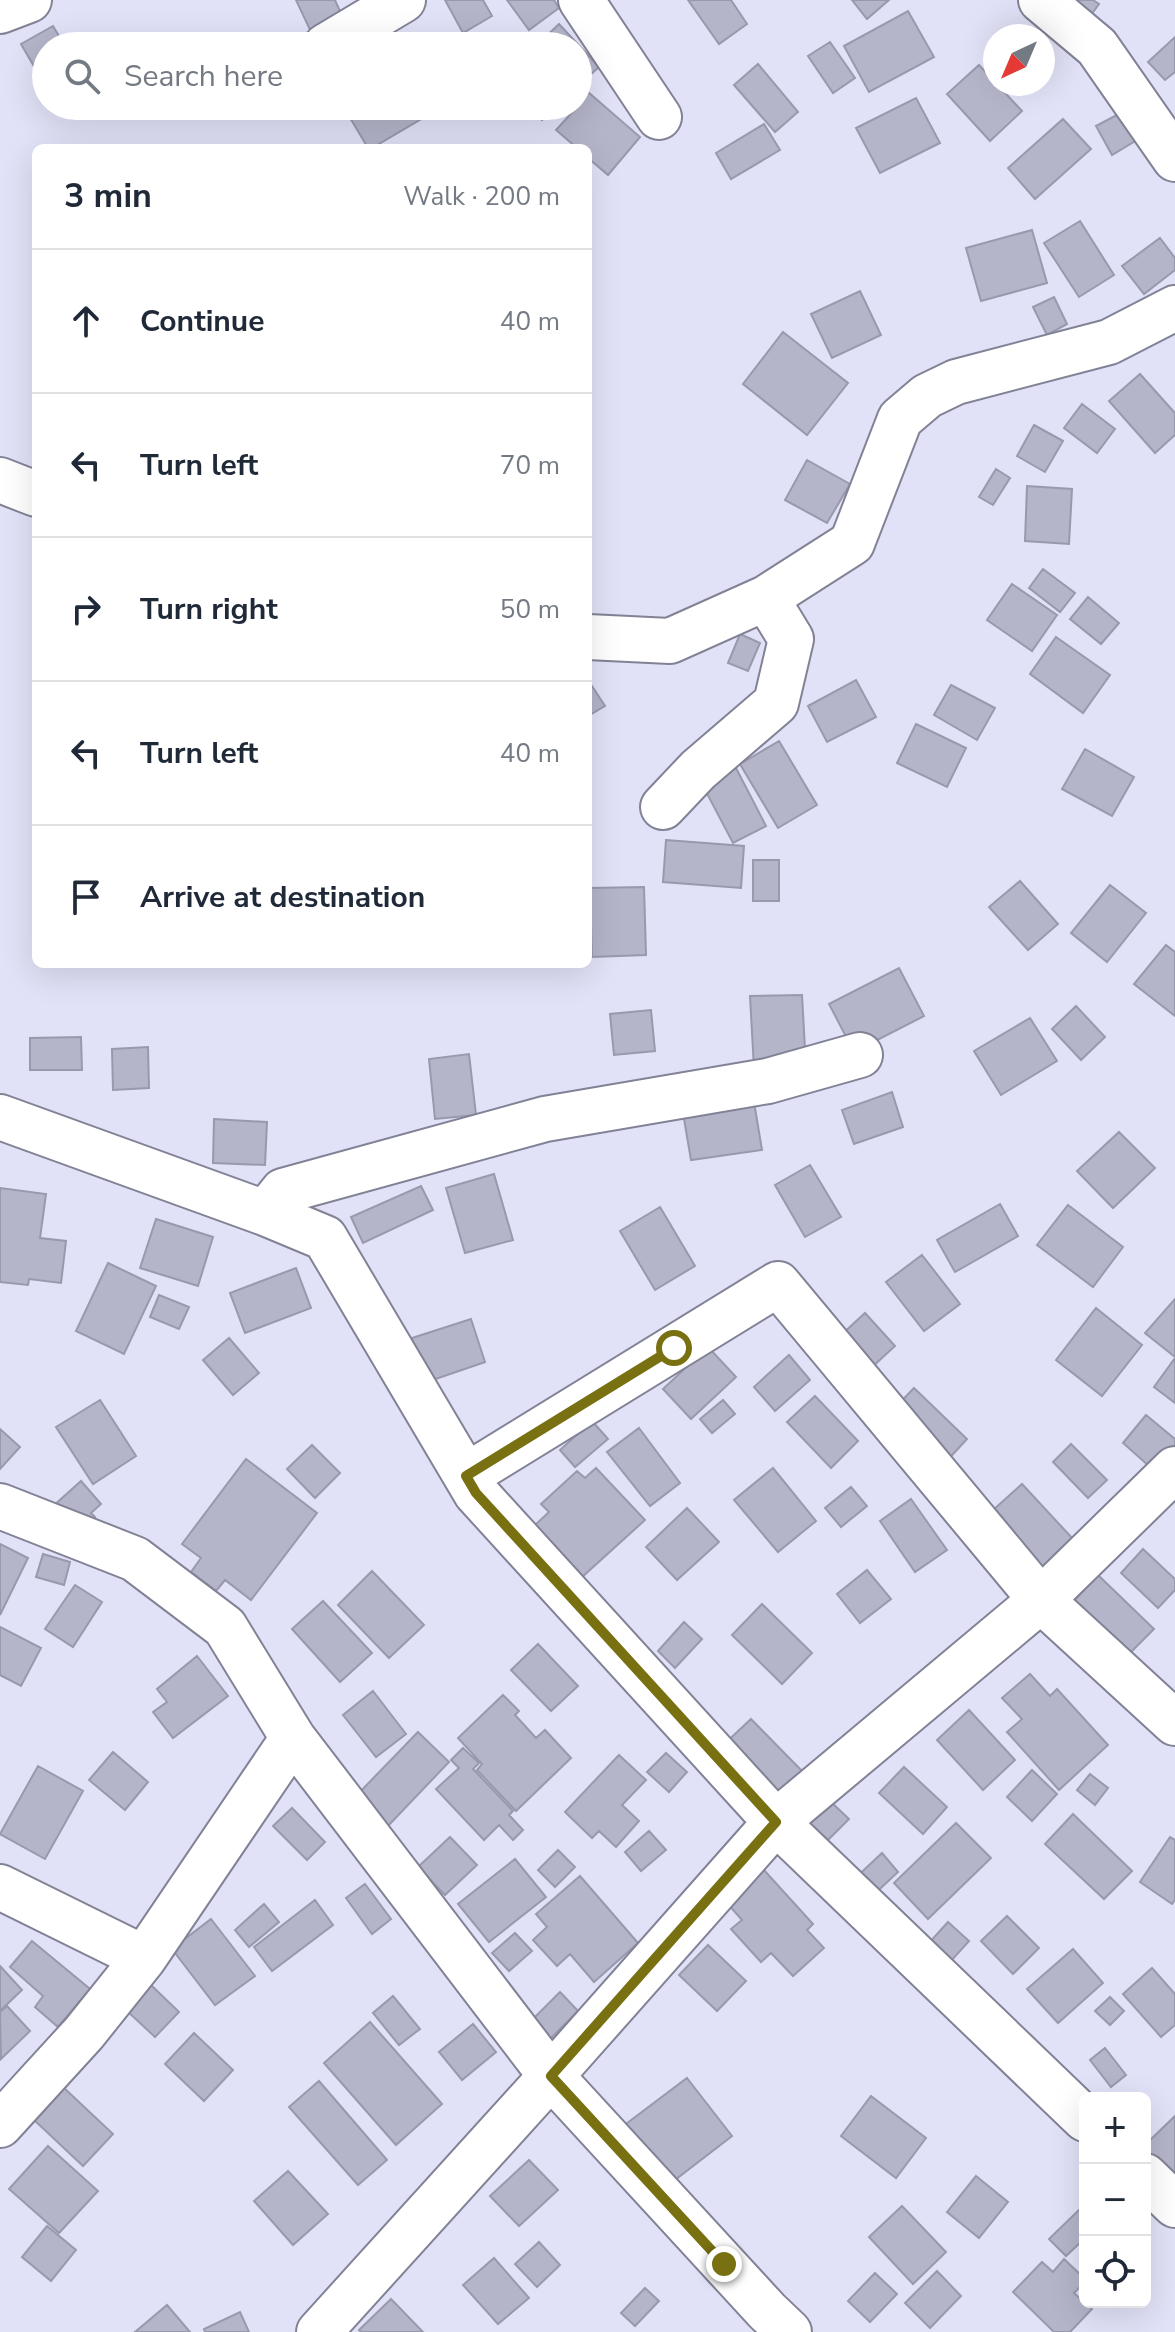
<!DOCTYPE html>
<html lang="en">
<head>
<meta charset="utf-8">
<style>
	:root { --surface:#fff; --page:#f6f6f7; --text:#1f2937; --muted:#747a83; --line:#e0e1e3 }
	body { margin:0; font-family:"Nunito Sans",sans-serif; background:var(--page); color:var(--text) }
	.controls { position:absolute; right:24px; bottom:24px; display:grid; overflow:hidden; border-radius:12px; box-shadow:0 8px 32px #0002 }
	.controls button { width:72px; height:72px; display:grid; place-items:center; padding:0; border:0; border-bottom:2px solid var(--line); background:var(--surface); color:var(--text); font:40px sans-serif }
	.compass { position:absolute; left:983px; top:24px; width:72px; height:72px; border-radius:50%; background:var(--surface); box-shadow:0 8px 32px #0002; rotate:224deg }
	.stop { position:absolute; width:24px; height:24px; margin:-18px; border:6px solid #787011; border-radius:50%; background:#fff }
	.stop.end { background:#787011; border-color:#fff; box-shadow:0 2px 8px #0008 }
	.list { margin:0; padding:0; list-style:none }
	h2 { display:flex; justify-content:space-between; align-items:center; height:104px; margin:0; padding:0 32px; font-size:34px }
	h2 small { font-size:26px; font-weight:400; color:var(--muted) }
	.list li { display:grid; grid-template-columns:52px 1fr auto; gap:24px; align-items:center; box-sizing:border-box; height:144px; padding:0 32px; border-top:2px solid var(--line) }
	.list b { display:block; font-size:30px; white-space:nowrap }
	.list em { font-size:26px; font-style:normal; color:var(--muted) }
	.icon { flex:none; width:44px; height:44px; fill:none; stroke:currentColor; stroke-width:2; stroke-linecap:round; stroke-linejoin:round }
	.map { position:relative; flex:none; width:1175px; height:2332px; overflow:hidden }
	.search { position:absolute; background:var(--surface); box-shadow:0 8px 32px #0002; left:32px; top:32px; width:560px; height:88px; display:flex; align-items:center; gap:20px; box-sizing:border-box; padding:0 28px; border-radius:44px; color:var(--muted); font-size:30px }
	.panel { position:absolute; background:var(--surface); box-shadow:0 8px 32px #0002; left:32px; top:144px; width:560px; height:824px; border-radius:12px }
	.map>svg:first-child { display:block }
	.building { fill:#b4b5c9; stroke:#9899ad; stroke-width:2 }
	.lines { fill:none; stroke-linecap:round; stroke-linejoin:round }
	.minor-casing { stroke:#828296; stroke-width:48 }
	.minor { stroke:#fff; stroke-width:44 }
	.route { stroke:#787011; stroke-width:10 }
</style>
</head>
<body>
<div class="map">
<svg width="1175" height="2332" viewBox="0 0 1175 2332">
	<rect width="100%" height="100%" fill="#e1e2f7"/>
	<path class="building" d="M296,0H335L344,20L312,34Z
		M445,0H483L492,16L463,33Z
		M507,0H554L559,8L529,30Z
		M688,0H731L747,24L719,44Z
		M852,0H889L867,19Z
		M1049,0H1093L1099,4L1083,26Z
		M908,11L934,57L869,92L844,46Z
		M559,24L599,67L578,86V46H536Z
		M53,26L65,46H46V87L21,44Z
		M1175,37V72L1165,80L1148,62Z
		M830,42L855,78L833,93L808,56Z
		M758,64L798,112L775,132L734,85Z
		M979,65L1022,111L990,141L947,94Z
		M588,92L640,137L608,175L588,158V148H577L556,130L578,106Z
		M916,98L940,143L880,173L856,128Z
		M343,106H425L430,114L372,148H368Z
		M528,106H557L542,120Z
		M1126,110L1142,137L1112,155L1096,126Z
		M1063,119L1091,149L1035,199L1008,168Z
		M764,124L780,150L731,179L716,153Z
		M1080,221L1114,275L1079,297L1044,243Z
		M1032,230L1047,283L981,301L966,248Z
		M1160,238L1175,258V270L1144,294L1122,266Z
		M860,291L881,335L832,358L811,314Z
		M1054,297L1067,324L1047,335L1033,307Z
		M783,332L848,383L807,435L743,384Z
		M1140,374L1175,413V435L1155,453L1109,401Z
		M1082,404L1115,429L1097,453L1064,428Z
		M1034,425L1063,441L1045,472L1017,456Z
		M807,460L850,484L827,523L785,500Z
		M996,469L1010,478L993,505L979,497Z
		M1027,486L1072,489L1069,544L1025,541Z
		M1043,569L1075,593L1060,612L1029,588Z
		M1012,584L1057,615L1032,651L987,620Z
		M1088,597L1119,623L1101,644L1070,619Z
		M740,634L760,643L748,671L728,663Z
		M1056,637L1110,675L1083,713L1030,674Z
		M588,680L605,706L588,716Z
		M856,680L876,717L827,742L808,706Z
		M951,685L995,708L977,740L934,715Z
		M916,724L966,748L947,787L897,763Z
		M779,741L817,805L778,828L740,764Z
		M1085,749L1134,777L1112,816L1062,789Z
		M736,768L766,826L733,843L703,786Z
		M666,840L744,846L741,888L663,882Z
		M753,860H779V901H753Z
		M1020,881L1058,924L1028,950L989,907Z
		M1110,885L1146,913L1107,962L1071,933Z
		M644,887L646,955L592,957L590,888Z
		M1166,945L1175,952V1016L1134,984Z
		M899,968L924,1016L854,1052L829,1004Z
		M802,995L806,1067L754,1069L750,996Z
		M1076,1006L1105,1037L1081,1060L1052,1029Z
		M651,1010L655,1051L614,1055L610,1014Z
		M1030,1018L1057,1061L1001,1095L974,1051Z
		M81,1037L82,1070H30V1038Z
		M148,1047L149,1088L113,1090L112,1049Z
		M469,1054L476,1115L435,1119L429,1059Z
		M892,1092L903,1127L854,1144L842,1110Z
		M754,1102L762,1150L691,1160L683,1113Z
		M214,1119L267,1122L265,1165L213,1163Z
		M1119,1132L1155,1168L1113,1208L1077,1171Z
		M810,1165L841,1217L805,1237L775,1185Z
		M494,1174L513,1240L465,1253L446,1188Z
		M421,1186L433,1210L363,1243L351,1217Z
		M0,1188L46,1194L40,1238L66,1241L61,1283L29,1279L28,1285L0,1282Z
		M1000,1204L1018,1236L955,1272L937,1240Z
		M1068,1205L1123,1247L1093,1287L1037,1245Z
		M660,1207L695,1266L655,1290L620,1231Z
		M156,1219L213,1237L198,1286L140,1268Z
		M922,1255L960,1304L924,1331L886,1282Z
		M108,1263L156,1286L124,1354L76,1331Z
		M296,1268L311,1308L245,1333L230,1293Z
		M159,1295L189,1307L179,1329L150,1317Z
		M1175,1299V1357L1145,1333Z
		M1096,1308L1142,1345L1102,1396L1056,1360Z
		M865,1313L895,1346L870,1369L840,1336Z
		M471,1319L485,1362L421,1384L406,1340Z
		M229,1338L259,1373L233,1395L203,1360Z
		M708,1347L736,1377L691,1419L663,1389Z
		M789,1355L810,1380L775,1411L754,1387Z
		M1175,1358V1403L1154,1387Z
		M914,1388L967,1439L943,1465L889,1414Z
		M815,1396L858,1441L831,1468L787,1422Z
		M100,1400L136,1456L93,1484L56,1427Z
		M723,1400L735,1414L712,1433L700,1419Z
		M1146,1415L1175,1439V1453L1158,1474L1123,1443Z
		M592,1421L608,1439L575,1467L560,1450Z
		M639,1428L680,1483L650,1506L607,1452Z
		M0,1429L20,1447L0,1469Z
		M1071,1444L1107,1480L1088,1498L1053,1462Z
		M312,1445L340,1473L315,1498L287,1469Z
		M246,1459L317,1513L251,1600L225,1580L216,1591L191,1572L201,1558L182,1544Z
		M596,1468L645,1520L581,1578L534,1526L549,1512L541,1504L577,1471L585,1478Z
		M773,1468L816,1521L778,1552L734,1500Z
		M81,1481L101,1504L91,1513L95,1517L87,1523L51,1508Z
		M1022,1484L1073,1539L1034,1575L983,1519Z
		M851,1487L867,1506L841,1527L825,1508Z
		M911,1499L947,1550L915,1572L880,1521Z
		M687,1508L719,1542L677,1580L646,1547Z
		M0,1544L28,1558L0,1615Z
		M1143,1549L1175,1579V1590L1158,1608L1121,1573Z
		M43,1554L70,1562L64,1585L36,1577Z
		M867,1570L891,1599L860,1623L837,1594Z
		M372,1571L424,1625L389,1658L338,1605Z
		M1098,1575L1154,1629L1127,1656L1072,1603Z
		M75,1585L102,1602L73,1647L45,1629Z
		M323,1601L372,1653L340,1682L292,1629Z
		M762,1604L812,1653L782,1684L732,1635Z
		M684,1622L702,1639L675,1668L658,1651Z
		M0,1627L41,1648L21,1686L0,1675Z
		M538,1644L578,1686L551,1711L511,1670Z
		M197,1656L228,1696L173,1738L153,1712L167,1702L157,1689Z
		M1030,1674L1050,1696L1057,1689L1108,1745L1059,1790L1007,1732L1022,1719L1002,1698Z
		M373,1691L406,1734L376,1757L343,1715Z
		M503,1695L519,1711L515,1715L536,1738L545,1730L571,1758L516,1811L477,1770L482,1764L458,1738Z
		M969,1710L1015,1760L983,1790L937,1740Z
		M751,1719L805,1774L773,1805L719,1749Z
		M418,1732L449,1762L386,1828L354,1798Z
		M463,1748L479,1763L473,1769L513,1811L509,1815L523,1830L513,1840L499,1825L484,1840L436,1789L459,1768L451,1760Z
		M113,1752L148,1782L125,1810L89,1780Z
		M666,1753L687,1772L669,1792L647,1772Z
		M619,1755L646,1780L622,1805L639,1821L616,1847L599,1831L592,1838L565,1812Z
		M38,1766L83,1791L45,1859L0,1834Z
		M904,1767L947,1807L923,1834L879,1793Z
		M1032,1770L1057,1794L1032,1821L1007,1797Z
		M1090,1774L1108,1788L1095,1805L1077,1790Z
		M830,1801L849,1819L819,1849L801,1831Z
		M292,1808L325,1842L307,1860L273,1826Z
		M1073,1814L1132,1871L1104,1899L1045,1844Z
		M956,1823L991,1858L928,1919L894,1883Z
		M649,1831L666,1850L641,1871L625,1852Z
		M450,1837L477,1865L445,1895L418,1867Z
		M1170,1837L1175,1840V1900L1172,1904L1140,1882Z
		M558,1850L575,1867L555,1887L538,1870Z
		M882,1853L898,1872L868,1900L851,1882Z
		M515,1859L546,1897L489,1942L458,1904Z
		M763,1869L813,1924L807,1930L824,1948L793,1976L771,1953L761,1962L731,1929L742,1920L727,1903Z
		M580,1876L638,1943L594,1982L570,1954L557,1966L533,1940L547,1927L536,1914Z
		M365,1884L391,1919L372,1934L346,1898Z
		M315,1900L333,1925L272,1971L254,1947Z
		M264,1904L279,1922L249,1947L235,1930Z
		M1007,1916L1039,1948L1013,1974L981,1941Z
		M211,1919L255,1976L215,2005L172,1949Z
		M948,1922L969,1941L951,1961L917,1956Z
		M515,1933L532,1951L509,1971L492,1953Z
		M32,1941L90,1989L58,2027L35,2007L43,1996L10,1967Z
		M708,1945L746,1981L717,2011L679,1975Z
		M1073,1949L1103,1983L1058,2023L1027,1989Z
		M0,1966L22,1990L0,2011Z
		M1152,1968L1175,1994V2025L1161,2037L1123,1994Z
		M151,1985L179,2012L155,2037L126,2010Z
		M560,1992L578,2011L549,2040L530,2022Z
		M393,1996L420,2029L399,2045L373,2013Z
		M1110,1997L1124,2011L1110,2025L1095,2011Z
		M7,2006L30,2031L1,2059L0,2012Z
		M370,2022L442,2104L396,2145L324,2063Z
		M473,2024L496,2052L462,2080L439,2052Z
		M194,2033L233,2070L204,2101L165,2064Z
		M1105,2048L1126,2075L1111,2087L1090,2060Z
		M687,2078L732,2136L671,2183L626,2124Z
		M319,2081L387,2160L358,2185L289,2107Z
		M63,2087L113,2134L83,2166L33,2119Z
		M871,2096L926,2138L896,2178L841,2136Z
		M1175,2116V2188L1145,2157V2145Z
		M48,2146L98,2191L59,2233L9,2189Z
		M529,2160L558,2190L519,2226L490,2196Z
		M288,2171L328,2214L293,2245L254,2201Z
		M976,2176L1008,2202L979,2238L947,2212Z
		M1085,2204V2248L1080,2243L1066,2256L1049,2239Z
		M902,2206L946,2252L913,2284L869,2237Z
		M47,2226L76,2250L51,2281L22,2257Z
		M539,2242L560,2265L537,2287L515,2264Z
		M494,2258L529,2298L498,2324L463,2285Z
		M1064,2259L1085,2279V2282L1074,2293L1092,2309L1070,2332H1054L1013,2292L1042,2262L1053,2272Z
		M937,2271L961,2296L930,2328L905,2303Z
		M875,2273L897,2294L870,2322L848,2301Z
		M645,2288L659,2301L635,2326L621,2313Z
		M391,2299L423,2332H361L359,2330Z
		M167,2305L190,2332H135Z
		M240,2312L249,2332H205L204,2329Z"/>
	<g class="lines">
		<g class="minor-casing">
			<path id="minor" d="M581,0L659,117
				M1041,0L1097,47L1175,159
				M0,11L29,0
				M326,46L403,0
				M0,480L36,494
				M588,637L670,641L766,598L852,543L900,419L927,396L956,382L1109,342L1175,308
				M663,807L698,770L776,703L791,639L766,598
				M0,1117L265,1213L325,1238L476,1493L776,1822L1085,2119
				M265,1213L283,1191L545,1119L768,1081L860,1055
				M466,1476L778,1284L1041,1600L1175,1723
				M0,1506L135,1559L225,1627L293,1738L551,2076L767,2311L789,2332
				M0,1887L144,1958
				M0,2125L84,2033L144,1958L293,1738
				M1145,2176L1175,2205
				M319,2332L551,2076L776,1822L1041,1600L1175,1469"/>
		</g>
		<use href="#minor" class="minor"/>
	</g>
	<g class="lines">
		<path class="route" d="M674,1348L466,1476L476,1493L776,1822L551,2076L724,2264"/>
	</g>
</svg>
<div class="controls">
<button>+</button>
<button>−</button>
<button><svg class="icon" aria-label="locate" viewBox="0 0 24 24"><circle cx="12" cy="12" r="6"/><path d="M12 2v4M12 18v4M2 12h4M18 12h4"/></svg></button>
</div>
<svg class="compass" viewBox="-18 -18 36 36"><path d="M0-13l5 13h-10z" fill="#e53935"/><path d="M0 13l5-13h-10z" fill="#747a83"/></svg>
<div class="stop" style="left:674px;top:1348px"></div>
<div class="stop end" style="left:724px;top:2264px"></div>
<div class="search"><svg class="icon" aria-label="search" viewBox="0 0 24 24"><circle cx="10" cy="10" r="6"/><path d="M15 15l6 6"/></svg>Search here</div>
<section class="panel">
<h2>3 min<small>Walk · 200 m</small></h2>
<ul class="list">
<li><svg class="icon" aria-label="ahead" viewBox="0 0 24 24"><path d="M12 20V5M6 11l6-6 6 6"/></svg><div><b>Continue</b></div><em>40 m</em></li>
<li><svg class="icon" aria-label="left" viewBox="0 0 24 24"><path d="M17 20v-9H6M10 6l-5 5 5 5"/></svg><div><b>Turn left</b></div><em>70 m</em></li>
<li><svg class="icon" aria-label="right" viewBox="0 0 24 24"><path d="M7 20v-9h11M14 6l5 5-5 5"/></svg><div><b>Turn right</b></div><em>50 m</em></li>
<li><svg class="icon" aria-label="left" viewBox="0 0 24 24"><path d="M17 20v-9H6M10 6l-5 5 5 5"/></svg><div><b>Turn left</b></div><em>40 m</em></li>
<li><svg class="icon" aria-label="arrive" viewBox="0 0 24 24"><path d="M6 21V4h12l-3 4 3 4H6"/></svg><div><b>Arrive at destination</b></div></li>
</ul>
</section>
</div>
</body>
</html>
